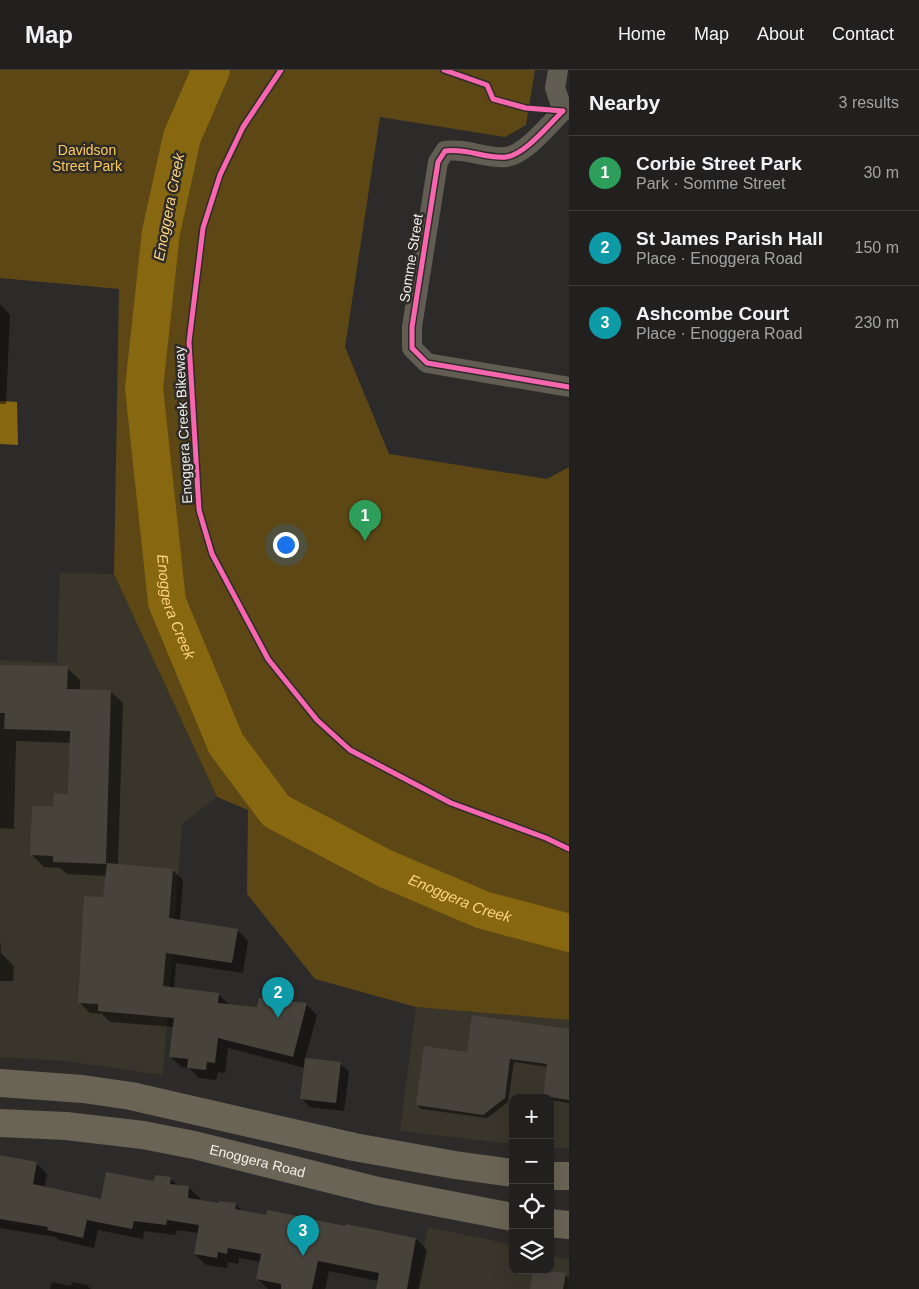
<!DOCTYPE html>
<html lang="en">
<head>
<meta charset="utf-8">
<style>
	:root { --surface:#22201f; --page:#2e2d2c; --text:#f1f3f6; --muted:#a2a3a4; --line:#3f3e3d; --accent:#acaba8 }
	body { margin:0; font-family:Helvetica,sans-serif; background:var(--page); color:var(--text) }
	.controls { position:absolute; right:15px; bottom:15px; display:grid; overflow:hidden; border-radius:10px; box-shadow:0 5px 20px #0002 }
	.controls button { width:45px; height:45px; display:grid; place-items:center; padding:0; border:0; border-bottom:1px solid var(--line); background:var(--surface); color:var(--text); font:25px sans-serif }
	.you { position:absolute; left:285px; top:474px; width:18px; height:18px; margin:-12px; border:4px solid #fff; border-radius:50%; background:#1a73e8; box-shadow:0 0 0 8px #1a73e833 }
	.badge { display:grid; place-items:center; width:32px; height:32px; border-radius:50%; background:var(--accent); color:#fff; font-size:16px; font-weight:700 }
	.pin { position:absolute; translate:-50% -41px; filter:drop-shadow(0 1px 2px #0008) }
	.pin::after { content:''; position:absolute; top:26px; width:18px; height:15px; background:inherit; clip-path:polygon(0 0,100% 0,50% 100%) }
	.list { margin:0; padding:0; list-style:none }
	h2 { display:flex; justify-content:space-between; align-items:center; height:65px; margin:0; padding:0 20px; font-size:21px }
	h2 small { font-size:16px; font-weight:400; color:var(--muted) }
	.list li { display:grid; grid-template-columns:32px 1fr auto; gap:15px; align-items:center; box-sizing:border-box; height:75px; padding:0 20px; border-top:1px solid var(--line) }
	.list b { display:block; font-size:19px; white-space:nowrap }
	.list p { margin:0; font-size:16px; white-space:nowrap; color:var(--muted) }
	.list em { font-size:16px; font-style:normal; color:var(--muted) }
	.icon { flex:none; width:28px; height:28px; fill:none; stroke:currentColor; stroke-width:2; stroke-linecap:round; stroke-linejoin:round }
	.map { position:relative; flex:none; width:569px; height:1219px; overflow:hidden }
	header { display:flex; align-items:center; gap:30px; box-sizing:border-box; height:70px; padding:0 25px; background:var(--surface); border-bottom:1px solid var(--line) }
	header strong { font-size:24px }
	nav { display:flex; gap:28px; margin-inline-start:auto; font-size:18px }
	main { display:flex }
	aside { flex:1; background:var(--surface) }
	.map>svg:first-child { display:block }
	.built { fill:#39352b }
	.green { fill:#5d4815 }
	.water { fill:#876710 }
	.shadow { fill:#0007 }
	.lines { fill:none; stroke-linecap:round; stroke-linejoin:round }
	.river { stroke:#876710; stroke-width:38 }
	.building { fill:#47433a }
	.street { stroke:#615d53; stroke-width:20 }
	.primary { stroke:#6a6456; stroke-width:28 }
	.cycleway-casing { stroke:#2f2c27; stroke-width:8 }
	.cycleway { stroke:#f766af; stroke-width:5 }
	.labels { text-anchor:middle; stroke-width:5; stroke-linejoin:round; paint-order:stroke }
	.park-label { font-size:14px; fill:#fdcb5c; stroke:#2f2c27 }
	.street-label { font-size:14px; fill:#f1f0ec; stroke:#2f2c27 }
	.water-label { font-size:15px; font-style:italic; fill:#fdd581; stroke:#2f2c27 }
</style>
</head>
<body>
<header>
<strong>Map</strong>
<nav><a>Home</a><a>Map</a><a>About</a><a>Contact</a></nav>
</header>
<main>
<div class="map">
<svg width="569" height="1219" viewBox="0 0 569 1219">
	<rect width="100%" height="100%" fill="#2d2b29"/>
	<path class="built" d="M60,503L114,504L217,727L182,754L163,1005L65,991L0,987V590L57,593Z
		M416,937L569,950V1078H550V1028H513V1074L400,1061Z
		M428,1157L513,1175V1200H550V1185L569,1190V1219H416Z"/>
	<path class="green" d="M0,0H535L526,55L505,67L380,47L345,277L389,384L547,409L569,397V950L416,937L315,909L247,824L248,740L217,727L114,504L119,219L0,208Z"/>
	<path class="water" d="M0,331L17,332L18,375L0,374Z"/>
	<path class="shadow" d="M0,234L10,245L6,334H0Z
		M0,596L67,598L80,610V620L110,621L123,633L118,795L172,800L183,810L180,851L237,860L248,871L243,903L176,893L174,918L218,924L230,935L258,938L306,934L317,945L305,989L341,994L349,1002L344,1041L310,1037L301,1028L305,998L228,978L225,1003L218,1002L216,1010L199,1008L189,998L181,997L170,986L174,957L110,952L102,944L90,943L79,932L105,829L107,806L67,804L60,798L44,797L32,785L54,737L69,725L71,673L16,671L14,759L0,758Z
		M0,869L1,883L14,896L13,911H0Z
		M473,947L569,960V1033L550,1030V1028L544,1026L548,997L514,992L508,1032L487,1048L421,1039L417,1035L468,983Z
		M0,1086L36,1093L47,1104L44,1118L102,1131L170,1108L178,1116L189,1118L200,1128L199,1131L236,1135L243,1142L416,1169L427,1180L419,1219H377L378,1211L329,1201L325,1219H268L258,1209L261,1192L239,1188L238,1194L228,1192L227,1198L206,1195L195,1184L199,1163L177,1160L176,1165L144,1161L143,1169L98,1160L94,1178L59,1170L56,1167L0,1158Z
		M534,1200L565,1205L569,1208V1219H531Z
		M52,1212L71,1216L72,1212L87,1215L91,1219H50Z"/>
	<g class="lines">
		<path class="river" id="s1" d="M211,0L182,67L161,162L144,318L167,532L226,674L276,741L384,798L483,840L569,863"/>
	</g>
	<path class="building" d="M0,595L68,596L67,619L111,620L106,794L53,792V786L30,785L32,736H53L54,723L68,724L70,661L4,659L5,643H0Z
		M107,793L173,799L169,848L238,859L232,893L166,883L163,916L219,923L218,933L257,937L259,928L307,933L293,987L218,968L215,993L207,992L206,1000L187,998L188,989L169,987L174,948L98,941V934L78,933L84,826L103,827Z
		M472,945L569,959V1030L543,1026L547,994L510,989L505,1028L483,1045L416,1035L424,976L467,982Z
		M305,988L341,992L336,1033L300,1029Z
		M0,1085L37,1092L33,1114L101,1129L106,1102L154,1111L155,1105L171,1107L170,1114L189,1116L188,1128L219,1133V1131L236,1133L235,1139L266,1145L268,1140L345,1156L346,1154L416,1168L407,1219H376L379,1203L318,1191L312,1219H281V1214L256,1209L261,1184L228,1178L227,1184L218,1182L217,1188L194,1184L199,1155L167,1150L166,1155L134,1151L132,1159L87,1150L83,1168L47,1160L48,1157L0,1149Z
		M533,1200L566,1203L563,1219H530Z"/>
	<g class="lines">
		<path class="street" d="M558,0L555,18L563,41
			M563,41C549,54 525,85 506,87C486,89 467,78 445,81L438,92L412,257V278L427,293L569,317"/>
		<g class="primary">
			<path d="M0,1013L83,1019L131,1026L354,1077L455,1095L513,1103"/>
			<path id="s2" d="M0,1053L66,1056L143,1065L194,1075L378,1121L513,1147"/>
			<path d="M550,1106H569"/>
			<path d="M550,1153L569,1155"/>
		</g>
		<g class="cycleway-casing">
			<path id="cycleway" d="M281,0L243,57L220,105L203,158L189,272L199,440L212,484L268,589L317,650L350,680L451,733L546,768L569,779
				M444,0L487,15L493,29L526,38L563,41
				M563,41C549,54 525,85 506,87C486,89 467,78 445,81L438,92L412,257V278L427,293L569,317"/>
		</g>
		<use href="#cycleway" class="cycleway"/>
	</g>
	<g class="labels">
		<g class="park-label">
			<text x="87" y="85">Davidson<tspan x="87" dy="16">Street Park</tspan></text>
		</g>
		<g class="street-label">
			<text transform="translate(411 188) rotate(-81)" y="5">Somme Street</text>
			<text transform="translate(183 355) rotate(-93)" y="5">Enoggera Creek Bikeway</text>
			<text dy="5" stroke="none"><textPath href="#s2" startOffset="261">Enoggera Road</textPath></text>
		</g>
		<g class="water-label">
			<text transform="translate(169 137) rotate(-79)" y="5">Enoggera Creek</text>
			<text dy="5" stroke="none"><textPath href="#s1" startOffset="549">Enoggera Creek</textPath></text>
			<text dy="5" stroke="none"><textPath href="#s1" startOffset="984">Enoggera Creek</textPath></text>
		</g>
	</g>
</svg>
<div class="controls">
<button>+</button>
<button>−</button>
<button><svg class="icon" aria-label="locate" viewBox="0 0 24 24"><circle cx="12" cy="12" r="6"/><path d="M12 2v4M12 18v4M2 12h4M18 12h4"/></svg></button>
<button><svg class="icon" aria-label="layers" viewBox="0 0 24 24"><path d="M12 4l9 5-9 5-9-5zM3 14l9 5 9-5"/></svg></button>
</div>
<div class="you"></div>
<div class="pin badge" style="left:365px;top:471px;background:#2e9e5b">1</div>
<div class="pin badge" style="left:278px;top:948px;background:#0f9aa8">2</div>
<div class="pin badge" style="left:303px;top:1186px;background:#0f9aa8">3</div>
</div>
<aside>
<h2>Nearby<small>3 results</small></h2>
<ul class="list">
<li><span class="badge" style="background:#2e9e5b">1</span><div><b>Corbie Street Park</b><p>Park · Somme Street</p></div><em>30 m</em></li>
<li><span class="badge" style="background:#0f9aa8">2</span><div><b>St James Parish Hall</b><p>Place · Enoggera Road</p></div><em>150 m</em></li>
<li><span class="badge" style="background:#0f9aa8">3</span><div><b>Ashcombe Court</b><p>Place · Enoggera Road</p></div><em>230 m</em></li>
</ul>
</aside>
</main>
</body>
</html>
